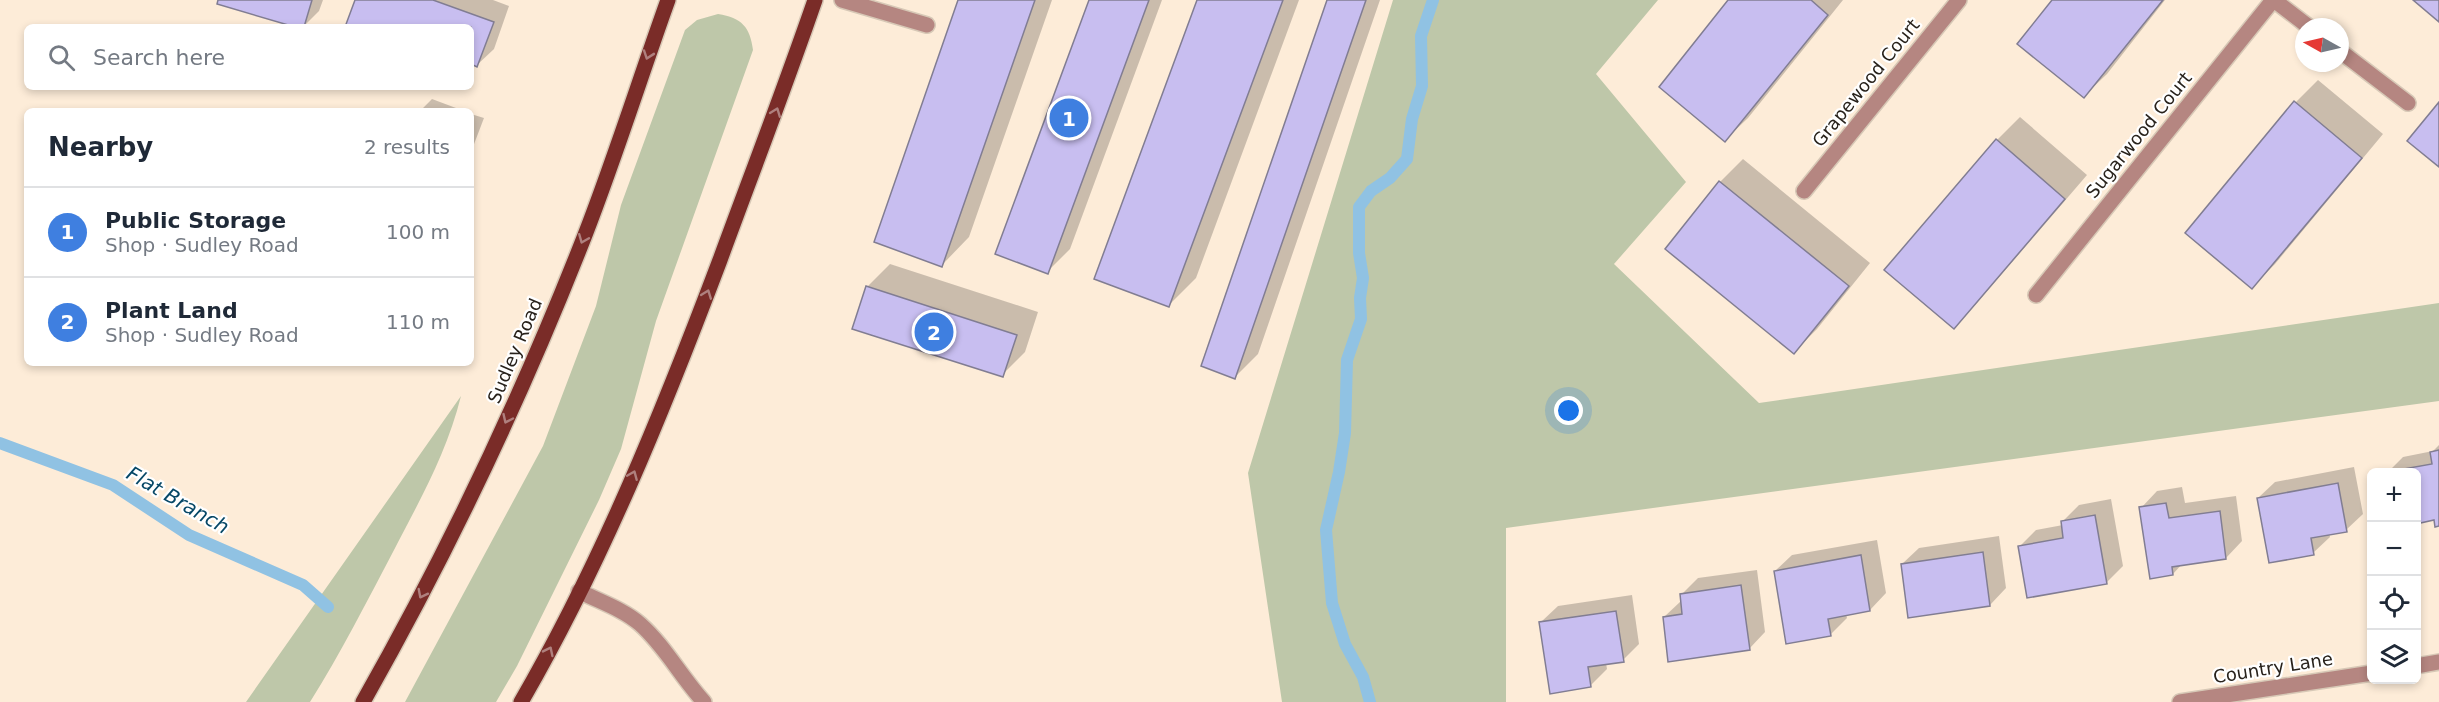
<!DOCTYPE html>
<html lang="en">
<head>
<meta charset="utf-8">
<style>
	:root { --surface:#fff; --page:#f6f6f7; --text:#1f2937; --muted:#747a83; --line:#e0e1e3; --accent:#0b8043 }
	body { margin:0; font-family:"DejaVu Sans",sans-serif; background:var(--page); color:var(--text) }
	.controls { position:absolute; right:18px; bottom:18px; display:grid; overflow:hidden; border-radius:9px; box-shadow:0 3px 9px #0003 }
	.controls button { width:54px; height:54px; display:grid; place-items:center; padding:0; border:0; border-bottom:2px solid var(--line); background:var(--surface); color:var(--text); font:30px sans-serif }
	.compass { position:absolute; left:2295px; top:18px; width:54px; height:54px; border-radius:50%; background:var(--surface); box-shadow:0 3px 9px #0003; rotate:278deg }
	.you { position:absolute; left:1569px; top:411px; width:21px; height:21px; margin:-15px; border:4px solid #fff; border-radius:50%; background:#1a73e8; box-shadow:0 0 0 9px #1a73e833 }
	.badge { display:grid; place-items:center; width:39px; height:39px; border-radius:50%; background:var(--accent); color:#fff; font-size:20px; font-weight:700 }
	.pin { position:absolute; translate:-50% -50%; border:3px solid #fff; box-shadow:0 2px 6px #0006 }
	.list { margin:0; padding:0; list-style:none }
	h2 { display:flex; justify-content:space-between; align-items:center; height:78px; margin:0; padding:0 24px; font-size:26px }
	h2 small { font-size:20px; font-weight:400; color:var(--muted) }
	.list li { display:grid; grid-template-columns:39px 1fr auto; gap:18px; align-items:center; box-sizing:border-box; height:90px; padding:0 24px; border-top:2px solid var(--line) }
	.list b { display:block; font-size:22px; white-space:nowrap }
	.list p { margin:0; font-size:20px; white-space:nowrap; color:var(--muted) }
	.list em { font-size:20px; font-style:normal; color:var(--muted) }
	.icon { flex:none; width:33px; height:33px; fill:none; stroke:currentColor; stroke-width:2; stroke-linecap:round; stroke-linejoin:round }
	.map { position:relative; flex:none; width:2439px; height:702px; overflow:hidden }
	.search { position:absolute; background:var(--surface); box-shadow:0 3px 9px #0003; left:24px; top:24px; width:450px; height:66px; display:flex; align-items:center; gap:15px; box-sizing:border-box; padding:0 21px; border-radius:9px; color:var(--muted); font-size:22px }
	.panel { position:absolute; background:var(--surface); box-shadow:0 3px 9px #0003; left:24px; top:108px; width:450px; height:258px; border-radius:9px }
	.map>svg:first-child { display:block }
	.green { fill:#bec7a9 }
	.shadow { fill:#0003 }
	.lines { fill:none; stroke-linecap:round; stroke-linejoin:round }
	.stream { stroke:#90c2e3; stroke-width:12 }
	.building { fill:#c8bef0; stroke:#817d92; stroke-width:1.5 }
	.service-casing { stroke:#d7c8b6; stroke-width:18 }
	.minor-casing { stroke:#d7c8b6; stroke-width:18 }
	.primary-casing { stroke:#d7c8b6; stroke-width:18 }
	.service { stroke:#b58681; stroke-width:15 }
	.minor { stroke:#b58681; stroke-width:15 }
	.primary { stroke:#7a2c28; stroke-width:15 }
	.oneway { stroke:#af807e }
	.labels { text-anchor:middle; stroke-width:4.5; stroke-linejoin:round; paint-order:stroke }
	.street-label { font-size:18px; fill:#28221b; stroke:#fff }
	.water-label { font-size:20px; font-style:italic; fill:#064766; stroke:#fff }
</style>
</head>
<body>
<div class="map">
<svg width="2439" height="702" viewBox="0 0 2439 702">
	<rect width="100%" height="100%" fill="#fdecd8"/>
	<path class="green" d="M1393,0H1658L1596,74L1686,182L1614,264L1759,403L2439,303V401L1506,528V702H1282L1248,473Z
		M718,14C742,18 750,27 753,50L656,321L621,449L599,500L517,666L496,702H405L543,446L596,306L621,205L685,30L697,20Z
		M461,396C447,452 421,498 394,550C367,601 341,653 310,702H246Z"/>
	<path class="shadow" d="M220,0H323L319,11L303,27Z
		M357,0H493L509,6L494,49L477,65L471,63V27H347Z
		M959,0H1052L969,237L942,265Z
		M1091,0H1162L1070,249L1047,272Z
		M1199,0H1299L1196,278L1169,305Z
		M1329,0H1380L1258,354L1235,377Z
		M1730,0H1843L1748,118L1725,140Z
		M2054,0H2165L2107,74L2084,96Z
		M2318,80L2383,134L2275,264L2252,287L2296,102Z
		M432,99L464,111H420Z
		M471,114L484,118L471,152Z
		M2020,117L2087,175L1976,304L1954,327L1997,140Z
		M1743,159L1870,263L1817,329L1794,352L1667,249L1720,182Z
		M890,264L1038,312L1025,352L1002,375L867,287Z
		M2439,445V524L2416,472H2388L2403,457L2433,451Z
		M2354,467L2363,514L2346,530L2329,533L2330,537L2313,553L2258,498L2275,482Z
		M2182,487L2185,503L2236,496L2242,541L2226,558L2182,564L2173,574L2141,508L2157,491Z
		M2111,499L2123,566L2106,583L2020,546L2036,530L2063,525L2062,522L2079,505Z
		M1999,536L2006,588L1990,605L1902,564L1919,548Z
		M1877,540L1886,593L1870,610L1846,614L1847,618L1830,635L1775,571L1792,555Z
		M1757,570L1765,632L1749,649L1664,617L1681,601V595L1698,578Z
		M1632,595L1639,644L1623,660L1606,663L1607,669L1590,686L1541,622L1558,606Z"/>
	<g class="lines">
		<path class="stream" d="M0,443L113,485L189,535L303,585L328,607
			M1370,702L1363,677L1345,644L1332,603L1326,530L1339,472L1345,433L1347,360L1361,319L1360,298L1363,278L1359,253V207L1371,191L1390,178L1407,159L1412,119L1422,86L1421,36L1433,0"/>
	</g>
	<path class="building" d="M218,0H312L304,27H295L217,4Z
		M355,0H433L494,22L477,67L471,64V27H345Z
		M958,0H1035L942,267L874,242Z
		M1089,0H1149L1048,274L995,254Z
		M1197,0H1283L1169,307L1094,279Z
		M1327,0H1366L1235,379L1201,366Z
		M1728,0H1811L1828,15L1725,142L1659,87Z
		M2052,0H2163L2084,98L2017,44Z
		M2413,0H2439V22Z
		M2294,101L2362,158L2252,289L2185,233Z
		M2439,102V167L2407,141Z
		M1996,139L2065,199L1954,329L1884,270Z
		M1719,181L1849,286L1794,354L1665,249Z
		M866,286L1017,335L1003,377L852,329Z
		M2439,450V526L2435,527L2434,520L2416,524V472H2387L2432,464L2430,452Z
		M2338,483L2347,532L2311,538L2314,555L2269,563L2257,498Z
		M2166,503L2169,518L2220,511L2226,559L2172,567L2173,575L2150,579L2139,507Z
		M2095,515L2107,584L2027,598L2018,546L2063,538L2061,521Z
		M1983,552L1990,606L1908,618L1901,564Z
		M1861,555L1870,611L1828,619L1831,636L1786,644L1774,571Z
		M1741,585L1750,650L1668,662L1663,617L1682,614L1680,594Z
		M1616,611L1624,662L1588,667L1591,687L1550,694L1539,622Z"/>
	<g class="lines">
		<g class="service-casing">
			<path id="service" d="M842,0L927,25
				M579,591C598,601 623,609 640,624C665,646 681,677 704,702"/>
		</g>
		<g class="minor-casing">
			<path id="minor" d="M2274,0L2309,27
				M2340,51L2408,103
				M1804,191L1959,0
				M2036,295L2273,0
				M2416,666L2439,662
				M2180,702L2372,673"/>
		</g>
		<g class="primary-casing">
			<path id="primary" d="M363,702C448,552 522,396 585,235C615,158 640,78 668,0
				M521,702C602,562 663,411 720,260C752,173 785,87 815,0"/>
		</g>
		<use href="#service" class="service"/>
		<use href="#minor" class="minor"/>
		<use href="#primary" class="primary"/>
	</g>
	<defs><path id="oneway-chevron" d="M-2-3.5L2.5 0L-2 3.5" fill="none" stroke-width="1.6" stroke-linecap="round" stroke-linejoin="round" transform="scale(1.5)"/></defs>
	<g class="oneway">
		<use href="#oneway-chevron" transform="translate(648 55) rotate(109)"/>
		<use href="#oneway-chevron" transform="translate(776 112) rotate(-69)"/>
		<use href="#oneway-chevron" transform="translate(583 239) rotate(112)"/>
		<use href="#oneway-chevron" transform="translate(707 294) rotate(-69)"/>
		<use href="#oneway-chevron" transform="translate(507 419) rotate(115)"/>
		<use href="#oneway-chevron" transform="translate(633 475) rotate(-67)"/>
		<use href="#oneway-chevron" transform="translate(422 594) rotate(117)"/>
		<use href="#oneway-chevron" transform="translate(549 651) rotate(-64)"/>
	</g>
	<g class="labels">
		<g class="street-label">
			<text transform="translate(1866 83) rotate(-51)" y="6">Grapewood Court</text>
			<text transform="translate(2139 135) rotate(-51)" y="6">Sugarwood Court</text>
			<text transform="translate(515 351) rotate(-67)" y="6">Sudley Road</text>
			<text transform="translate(2273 668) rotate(-9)" y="6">Country Lane</text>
		</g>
		<g class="water-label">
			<text transform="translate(178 500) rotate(30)" y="7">Flat Branch</text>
		</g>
	</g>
</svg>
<div class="controls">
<button>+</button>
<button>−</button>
<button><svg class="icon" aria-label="locate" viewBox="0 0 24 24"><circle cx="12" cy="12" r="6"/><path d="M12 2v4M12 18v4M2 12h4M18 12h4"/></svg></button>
<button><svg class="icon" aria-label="layers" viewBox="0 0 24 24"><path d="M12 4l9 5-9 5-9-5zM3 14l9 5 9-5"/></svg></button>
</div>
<svg class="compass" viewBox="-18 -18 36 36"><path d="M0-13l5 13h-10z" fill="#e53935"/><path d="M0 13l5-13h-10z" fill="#747a83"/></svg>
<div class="you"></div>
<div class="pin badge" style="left:1069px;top:118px;background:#3f7fe0">1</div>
<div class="pin badge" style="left:934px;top:332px;background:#3f7fe0">2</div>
<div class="search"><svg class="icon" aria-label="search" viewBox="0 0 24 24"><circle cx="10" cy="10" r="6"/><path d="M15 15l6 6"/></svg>Search here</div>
<section class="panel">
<h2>Nearby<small>2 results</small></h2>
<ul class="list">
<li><span class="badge" style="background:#3f7fe0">1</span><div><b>Public Storage</b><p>Shop · Sudley Road</p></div><em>100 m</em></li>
<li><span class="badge" style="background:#3f7fe0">2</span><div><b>Plant Land</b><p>Shop · Sudley Road</p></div><em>110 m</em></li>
</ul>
</section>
</div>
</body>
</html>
